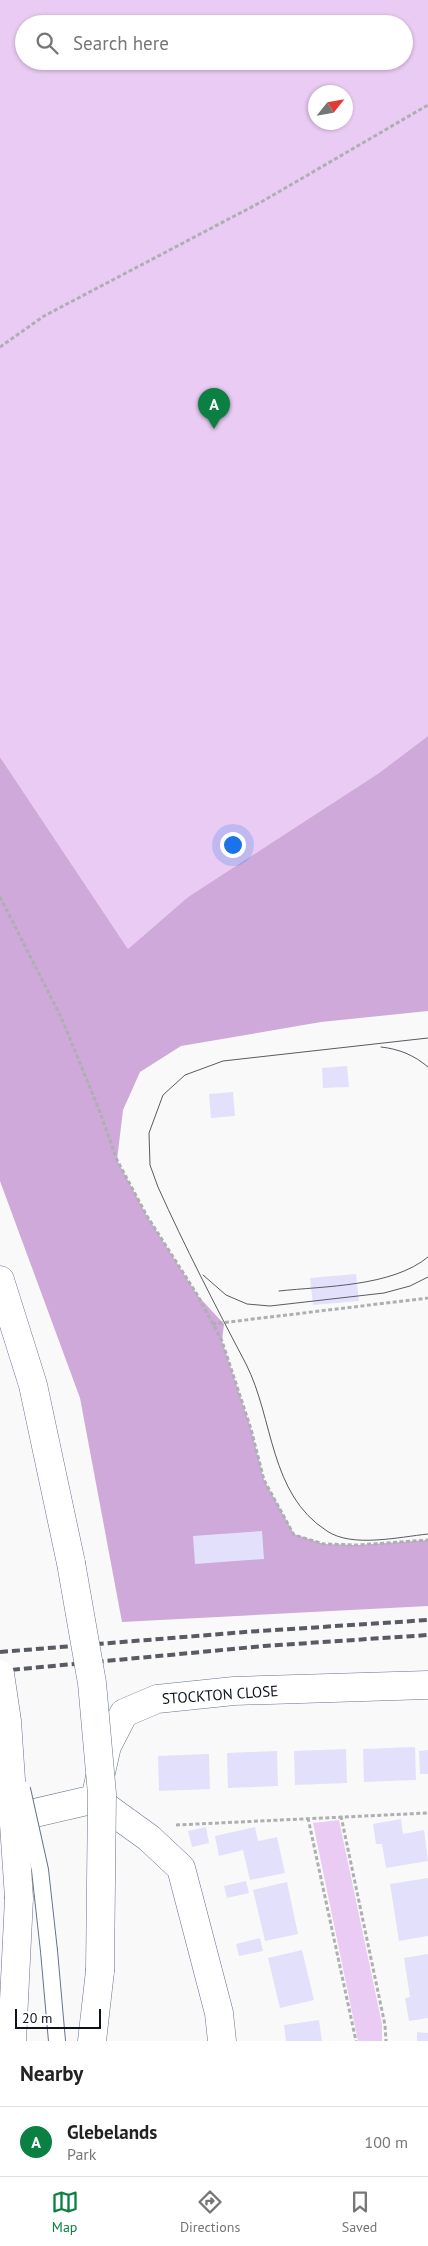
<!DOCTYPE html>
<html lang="en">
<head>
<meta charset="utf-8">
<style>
	:root { --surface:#fff; --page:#f6f6f6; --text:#222; --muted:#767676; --line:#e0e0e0; --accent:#0b8043 }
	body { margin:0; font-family:"PT Sans",sans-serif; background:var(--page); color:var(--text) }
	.compass { position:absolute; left:308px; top:85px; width:45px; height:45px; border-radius:50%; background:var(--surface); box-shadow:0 1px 4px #0004; rotate:59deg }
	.scale { position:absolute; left:15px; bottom:12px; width:86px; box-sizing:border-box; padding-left:5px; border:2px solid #0d121c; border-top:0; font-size:14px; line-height:18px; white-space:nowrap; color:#0d121c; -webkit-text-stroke:4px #fff; paint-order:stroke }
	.you { position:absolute; left:232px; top:844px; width:18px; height:18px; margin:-12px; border:4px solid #fff; border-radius:50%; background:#1a73e8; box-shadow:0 0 0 8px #1a73e833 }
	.badge { display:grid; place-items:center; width:32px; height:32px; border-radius:50%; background:var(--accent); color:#fff; font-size:16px; font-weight:700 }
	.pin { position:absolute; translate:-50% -41px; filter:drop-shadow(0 1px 2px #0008) }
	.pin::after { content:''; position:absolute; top:26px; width:18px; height:15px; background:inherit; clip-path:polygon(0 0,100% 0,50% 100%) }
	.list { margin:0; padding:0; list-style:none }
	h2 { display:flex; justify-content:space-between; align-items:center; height:65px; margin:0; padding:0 20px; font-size:21px }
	h2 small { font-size:16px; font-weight:400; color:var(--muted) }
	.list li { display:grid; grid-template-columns:32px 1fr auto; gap:15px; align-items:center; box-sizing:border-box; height:70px; padding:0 20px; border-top:1px solid var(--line) }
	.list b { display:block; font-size:19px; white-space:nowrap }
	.list p { margin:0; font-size:16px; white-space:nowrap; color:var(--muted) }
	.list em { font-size:16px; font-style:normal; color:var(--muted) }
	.icon { flex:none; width:28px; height:28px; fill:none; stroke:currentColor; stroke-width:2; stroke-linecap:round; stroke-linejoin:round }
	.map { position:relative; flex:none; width:428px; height:2041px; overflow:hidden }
	.search { position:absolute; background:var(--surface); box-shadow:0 1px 4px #0004; left:15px; right:15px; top:15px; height:55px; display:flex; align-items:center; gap:12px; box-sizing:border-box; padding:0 18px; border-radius:28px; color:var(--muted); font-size:19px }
	.sheet { height:135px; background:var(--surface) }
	nav { display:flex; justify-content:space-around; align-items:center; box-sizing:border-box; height:70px; border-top:1px solid var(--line); background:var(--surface); font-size:14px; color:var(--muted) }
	nav a { display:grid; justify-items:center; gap:2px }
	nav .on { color:var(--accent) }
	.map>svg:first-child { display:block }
	.green { fill:#eacbf3; fill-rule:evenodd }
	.forest { fill:#cea9d9 }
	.building { fill:#e3e0fb }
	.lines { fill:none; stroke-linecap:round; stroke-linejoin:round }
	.service-casing { stroke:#65738e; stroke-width:18 }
	.minor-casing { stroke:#65738e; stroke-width:29 }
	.secondary-casing { stroke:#65738e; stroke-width:29 }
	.motorway-casing { stroke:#65738e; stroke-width:29 }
	.path { stroke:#adafb2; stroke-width:3; stroke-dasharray:4 2.5; stroke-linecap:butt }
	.service { stroke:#fff; stroke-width:16 }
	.minor { stroke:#fff; stroke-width:28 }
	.secondary { stroke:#fff; stroke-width:28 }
	.motorway { stroke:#fff; stroke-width:28 }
	.tram { stroke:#585b62; stroke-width:1 }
	.rail { stroke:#585b62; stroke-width:4; stroke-dasharray:8 4; stroke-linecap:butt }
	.service-bridge-casing { stroke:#65738e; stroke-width:18; stroke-linecap:butt }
	.secondary-bridge-casing { stroke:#65738e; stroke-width:29; stroke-linecap:butt }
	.motorway-bridge-casing { stroke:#65738e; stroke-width:29; stroke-linecap:butt }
	.service-bridge { stroke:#fff; stroke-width:16 }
	.secondary-bridge { stroke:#fff; stroke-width:28 }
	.motorway-bridge { stroke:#fff; stroke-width:28 }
	.labels { text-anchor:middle; stroke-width:4; stroke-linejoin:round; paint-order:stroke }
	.street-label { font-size:15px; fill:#0d121c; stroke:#fff }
</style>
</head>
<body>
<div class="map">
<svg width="428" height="2041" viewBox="0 0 428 2041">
	<rect width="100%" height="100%" fill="#f9f9f9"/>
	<path class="green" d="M0,0H428V736L379,773L188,897L128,949L0,757ZM24,24H404V61H24ZM316,92H346V122H316Z
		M339,1820L382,2024V2041H358L313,1823Z"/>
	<path class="forest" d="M428,736V1011L321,1022L181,1046L140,1072L123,1110L117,1160L147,1216L198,1296L224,1324L222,1341L251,1429L264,1480L294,1534L324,1544L358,1545L428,1540V1606L122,1622L80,1398L0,1181V757L128,949L188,897L379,773Z"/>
	<path class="building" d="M347,1066L349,1087L323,1088L322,1068Z
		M233,1092L235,1116L211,1118L209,1094Z
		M356,1274L359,1301L313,1305L310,1278Z
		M262,1531L264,1559L195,1564L193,1536Z
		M415,1747L416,1780L364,1782L363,1749Z
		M346,1749L347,1783L295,1785L294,1751Z
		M428,1750V1774H420L419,1751Z
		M277,1751L278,1786L228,1788L227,1753Z
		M209,1754L210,1789L159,1791L158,1756Z
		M401,1819L403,1834L424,1830L428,1861L386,1868L382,1844H376L373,1824Z
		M206,1827L209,1843L192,1847L188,1831Z
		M255,1827L258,1841L277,1837L285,1873L250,1880L243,1850L219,1856L215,1836Z
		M428,1878V1936L399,1941L390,1884Z
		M246,1881L249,1893L227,1898L224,1886Z
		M287,1882L298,1934L265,1941L253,1890Z
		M260,1938L263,1951L239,1956L236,1944Z
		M302,1950L314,2000L280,2008L268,1958Z
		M428,1954V2018L409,2021L405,1998L410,1997L404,1958Z
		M319,2020L322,2041H286L284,2025Z
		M417,2032L428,2033V2041H417Z"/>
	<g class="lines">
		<g class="service-casing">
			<path id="service" d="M49,1951L57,2041"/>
		</g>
		<g class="minor-casing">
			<path id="minor" d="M0,1821L95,1799
				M222,2041L219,2013L181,1868L149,1838L95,1799L107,1746L124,1713L157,1699L234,1691L428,1685"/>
		</g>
		<g class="secondary-casing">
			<path id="secondary" d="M0,1280L33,1385L71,1563
				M92,2041L100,1971"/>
		</g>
		<g class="motorway-casing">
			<path id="motorway" d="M12,2041L19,1898"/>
		</g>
		<path class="path" d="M0,347L44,316L263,201L428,105
			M0,897L61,1017L98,1107L117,1160L147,1216L198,1296L222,1341L251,1429L264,1480L294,1535L324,1544L358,1545L428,1540
			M212,1324L428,1298
			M341,1816L385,2025L386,2041
			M308,1818L356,2041
			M176,1825L428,1813"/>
		<use href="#service" class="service"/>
		<use href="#minor" class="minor"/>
		<use href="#secondary" class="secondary"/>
		<use href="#motorway" class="motorway"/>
		<path class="tram" d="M428,1038L223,1061L185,1075L163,1095L149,1133L150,1165L158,1187C185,1247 215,1305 246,1364C274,1419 269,1494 327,1531C352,1548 399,1537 428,1534
			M381,1047C399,1049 414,1055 428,1067
			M203,1275L226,1295L247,1304L270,1306L384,1293L410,1286L428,1277
			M279,1291C324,1286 392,1287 428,1257"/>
		<path class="rail" d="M0,1652L245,1632L428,1620
			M0,1671L264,1646L428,1635"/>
		<g class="service-bridge-casing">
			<path id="service-bridge" d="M22,1789L40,1870L49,1951"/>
		</g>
		<g class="secondary-bridge-casing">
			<path id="secondary-bridge" d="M71,1563L92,1683L102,1794L100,1971"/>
		</g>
		<g class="motorway-bridge-casing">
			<path id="motorway-bridge" d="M0,1674L7,1721L19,1898"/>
		</g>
		<use href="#service-bridge" class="service-bridge"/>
		<use href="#secondary-bridge" class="secondary-bridge"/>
		<use href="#motorway-bridge" class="motorway-bridge"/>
	</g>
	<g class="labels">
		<g class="street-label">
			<text transform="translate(220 1695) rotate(-4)" y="5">STOCKTON CLOSE</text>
		</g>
	</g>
</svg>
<svg class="compass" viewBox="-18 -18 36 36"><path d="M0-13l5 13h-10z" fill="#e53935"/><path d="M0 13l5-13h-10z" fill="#767676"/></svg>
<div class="scale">20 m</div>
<div class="you"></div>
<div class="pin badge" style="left:214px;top:429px">A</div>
<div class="search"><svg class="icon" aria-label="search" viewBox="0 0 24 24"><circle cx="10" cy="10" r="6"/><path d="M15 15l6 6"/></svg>Search here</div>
</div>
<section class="sheet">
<h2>Nearby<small></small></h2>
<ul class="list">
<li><span class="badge">A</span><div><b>Glebelands</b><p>Park</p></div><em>100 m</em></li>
</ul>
</section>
<nav>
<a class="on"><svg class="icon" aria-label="map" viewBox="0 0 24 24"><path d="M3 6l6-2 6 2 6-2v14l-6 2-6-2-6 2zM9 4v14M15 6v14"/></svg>Map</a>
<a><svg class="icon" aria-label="directions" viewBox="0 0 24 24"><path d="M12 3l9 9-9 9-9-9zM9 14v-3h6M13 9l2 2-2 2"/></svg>Directions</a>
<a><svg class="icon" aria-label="saved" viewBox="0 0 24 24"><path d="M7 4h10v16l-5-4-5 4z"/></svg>Saved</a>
</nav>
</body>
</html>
